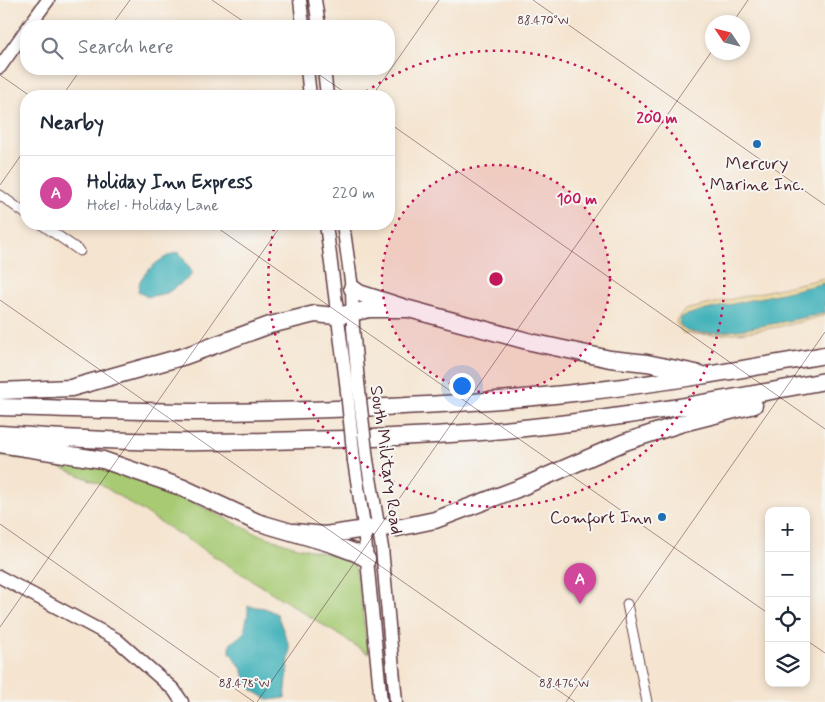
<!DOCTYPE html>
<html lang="en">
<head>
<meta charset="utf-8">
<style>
	:root { --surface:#fff; --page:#f2f2f3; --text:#1f2937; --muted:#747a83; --line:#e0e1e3; --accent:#1f6fb2 }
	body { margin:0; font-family:Mynerve,sans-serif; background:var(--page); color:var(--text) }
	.controls { position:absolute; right:15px; bottom:15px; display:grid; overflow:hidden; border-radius:10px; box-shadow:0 2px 8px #0003 }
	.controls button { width:45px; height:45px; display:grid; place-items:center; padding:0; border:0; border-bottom:1px solid var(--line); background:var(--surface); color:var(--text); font:25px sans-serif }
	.compass { position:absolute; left:705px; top:15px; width:45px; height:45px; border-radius:50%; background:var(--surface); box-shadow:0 2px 8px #0003; rotate:305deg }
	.you { position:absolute; left:461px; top:385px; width:18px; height:18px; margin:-12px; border:4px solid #fff; border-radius:50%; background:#1a73e8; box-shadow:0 0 0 8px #1a73e833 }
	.badge { display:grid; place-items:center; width:32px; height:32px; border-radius:50%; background:var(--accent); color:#fff; font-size:16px; font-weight:700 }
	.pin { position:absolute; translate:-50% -41px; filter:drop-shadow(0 1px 2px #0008) }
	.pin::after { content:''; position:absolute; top:26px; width:18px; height:15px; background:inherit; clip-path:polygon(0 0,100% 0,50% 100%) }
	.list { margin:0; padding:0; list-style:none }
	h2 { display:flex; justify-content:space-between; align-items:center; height:65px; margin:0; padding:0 20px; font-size:21px }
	h2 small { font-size:16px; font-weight:400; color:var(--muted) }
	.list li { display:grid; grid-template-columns:32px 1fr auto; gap:15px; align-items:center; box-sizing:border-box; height:75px; padding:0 20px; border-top:1px solid var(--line) }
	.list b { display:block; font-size:19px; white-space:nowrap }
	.list p { margin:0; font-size:16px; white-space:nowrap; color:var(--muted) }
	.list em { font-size:16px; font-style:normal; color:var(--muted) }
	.icon { flex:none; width:28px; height:28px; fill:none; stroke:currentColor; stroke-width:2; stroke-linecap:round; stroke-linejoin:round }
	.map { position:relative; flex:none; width:825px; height:702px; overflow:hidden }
	.search { position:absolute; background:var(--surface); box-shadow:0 2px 8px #0003; left:20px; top:20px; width:375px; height:55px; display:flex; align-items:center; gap:12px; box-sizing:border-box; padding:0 18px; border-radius:20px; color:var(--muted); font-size:19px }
	.panel { position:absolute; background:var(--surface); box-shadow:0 2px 8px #0003; left:20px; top:90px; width:375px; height:140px; border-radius:20px }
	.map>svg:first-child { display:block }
	.green { fill:#a7ca73; stroke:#78744f }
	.sand { fill:#eeda9e; stroke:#9c7c64 }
	.water { fill:#42b2ba; stroke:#466872 }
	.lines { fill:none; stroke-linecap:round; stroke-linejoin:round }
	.minor-casing { stroke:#643d44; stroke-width:11 }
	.secondary-casing { stroke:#643d44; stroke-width:15 }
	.motorway-casing { stroke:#643d44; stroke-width:19 }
	.minor { stroke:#fff; stroke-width:9 }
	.secondary { stroke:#fff; stroke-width:12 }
	.motorway { stroke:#fff; stroke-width:16 }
	.secondary-bridge-casing { stroke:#643d44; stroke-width:15; stroke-linecap:butt }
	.secondary-bridge { stroke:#fff; stroke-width:12 }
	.ticks { fill:none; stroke:#4a1f2b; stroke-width:1; stroke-opacity:0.45 }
	.ring { fill:none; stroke:#c2185b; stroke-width:2.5; stroke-dasharray:2.5 5 }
	.poi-dot { fill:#1f6fb2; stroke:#f6f6f2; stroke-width:2 }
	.labels { text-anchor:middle; stroke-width:4; stroke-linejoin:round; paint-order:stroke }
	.poi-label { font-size:18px; fill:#4a1f2b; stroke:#f6f6f2 }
	.street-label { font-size:18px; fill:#4a1f2b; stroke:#f6f6f2 }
	.ticks-label { font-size:12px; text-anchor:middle; fill:#4a1f2b; stroke:#f6f6f2; stroke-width:4; stroke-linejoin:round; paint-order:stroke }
	.centre { fill:#c2185b; stroke:#f6f6f2; stroke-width:2.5 }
	.ring-label { font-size:15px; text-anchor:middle; font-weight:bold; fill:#c2185b; stroke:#f6f6f2; stroke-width:4; stroke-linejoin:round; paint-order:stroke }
</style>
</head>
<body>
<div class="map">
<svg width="825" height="702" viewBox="0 0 825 702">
	<rect width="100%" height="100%" fill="#f6f6f2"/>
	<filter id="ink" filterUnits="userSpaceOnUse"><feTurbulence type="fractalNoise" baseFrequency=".02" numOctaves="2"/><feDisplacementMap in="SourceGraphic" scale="10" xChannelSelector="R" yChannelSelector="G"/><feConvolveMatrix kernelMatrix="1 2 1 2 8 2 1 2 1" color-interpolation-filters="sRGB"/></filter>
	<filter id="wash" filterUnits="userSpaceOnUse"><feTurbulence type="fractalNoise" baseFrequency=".0096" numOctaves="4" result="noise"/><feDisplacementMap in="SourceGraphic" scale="20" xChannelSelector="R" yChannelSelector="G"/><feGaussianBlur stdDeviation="1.12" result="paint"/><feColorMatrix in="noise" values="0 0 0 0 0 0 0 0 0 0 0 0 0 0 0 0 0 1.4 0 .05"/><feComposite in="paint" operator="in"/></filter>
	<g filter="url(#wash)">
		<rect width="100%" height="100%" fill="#f5e4cf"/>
		<path class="green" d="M0,448L97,465L162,487L255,533L293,546L329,554L344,556L352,561L356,570L369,654L98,483L45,461L0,456Z"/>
		<path class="sand" d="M825,278V315C786,327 723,339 683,333L676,323L677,318L685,310Z"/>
		<path class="water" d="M179,252L192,272L189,278L167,293L147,297L138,291C139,287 139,282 141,279C149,267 165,255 179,252Z
			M825,283V312L817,315C789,320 712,339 687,331C683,329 681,327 679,323L681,317L693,313Z
			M248,606L265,608L277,614L290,648L285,698L269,700L252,690L245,680L243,671L230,652V644L244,633L248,613Z"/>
	</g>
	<g filter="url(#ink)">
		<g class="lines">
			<g class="minor-casing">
				<path id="minor" d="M0,195L26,214
					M41,224L80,251
					M627,604L647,702"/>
			</g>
			<g class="secondary-casing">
				<path id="secondary" d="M300,0L303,26
					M315,0L319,26
					M29,26L48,0
					M0,67L26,30
					M307,69L310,96
					M324,69L327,96
					M326,224L346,382
					M343,224L352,288L353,328L358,382
					M367,460L382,548L396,702
					M354,461L363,519L381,702
					M0,577L116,639L174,690L182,702"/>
			</g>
			<g class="motorway-casing">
				<path id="motorway" d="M352,288L359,293L409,309L531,342L610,359L647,363L696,373
					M0,391L71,388L185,356L270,325L315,314L336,316L370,309H409
					M0,407C90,409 180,414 271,411C375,408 479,404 582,392C664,383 744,369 825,355
					M0,434C57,438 114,441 171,442C229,443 287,440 346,439C398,437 451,435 504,430C612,420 719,401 825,381
					M0,444L103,460L181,487L257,522L332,544L356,553L367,559
					M294,532L325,535L379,527L397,528L435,520L517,489L625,442L683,423L754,405"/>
			</g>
			<use href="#minor" class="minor"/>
			<use href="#secondary" class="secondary"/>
			<use href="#motorway" class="motorway"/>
			<g class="secondary-bridge-casing">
				<path id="secondary-bridge" d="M346,382L354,461
					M358,382L367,460"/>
			</g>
			<use href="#secondary-bridge" class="secondary-bridge"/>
		</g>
	</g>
	<path class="ticks" d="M212,0L250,26M533,0L825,205M733,22L748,0M111,26L130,0M311,69L350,96M0,75L30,96M62,96L81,69M372,96L439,0M389,123L825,429M0,185L26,148M212,224L769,614M0,300L575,702M0,524L254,702M0,627L282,224M806,640L825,653M257,702L712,51M566,702L825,332"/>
	<circle cx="496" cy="279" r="114" fill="#c2185b" fill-opacity=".12"/>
	<g class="ring">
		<circle cx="496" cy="279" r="114"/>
		<path d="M360 96A228 228 0 1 1 275 224"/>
	</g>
	<g class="poi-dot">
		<circle cx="757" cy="144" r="5"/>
		<circle cx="662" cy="517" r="5"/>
	</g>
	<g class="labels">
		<g class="poi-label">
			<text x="757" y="169">Mercury<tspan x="757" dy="21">Marine Inc.</tspan></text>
			<text x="652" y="523" text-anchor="end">Comfort Inn</text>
		</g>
		<g class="street-label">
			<text transform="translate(387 460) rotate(82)" y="6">South Military Road</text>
		</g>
	</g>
	<g class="ticks-label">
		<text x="543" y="24">88.470°W</text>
		<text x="244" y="687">88.478°W</text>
		<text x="564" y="687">88.476°W</text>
	</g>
	<circle cx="496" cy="279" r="8" class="centre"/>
	<g class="ring-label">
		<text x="657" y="123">200 m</text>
		<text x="577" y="204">100 m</text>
	</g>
</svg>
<div class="controls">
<button>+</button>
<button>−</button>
<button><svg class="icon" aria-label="locate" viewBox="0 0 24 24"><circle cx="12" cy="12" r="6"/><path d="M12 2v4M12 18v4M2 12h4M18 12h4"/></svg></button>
<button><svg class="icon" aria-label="layers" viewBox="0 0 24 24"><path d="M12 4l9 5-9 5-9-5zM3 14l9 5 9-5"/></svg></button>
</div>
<svg class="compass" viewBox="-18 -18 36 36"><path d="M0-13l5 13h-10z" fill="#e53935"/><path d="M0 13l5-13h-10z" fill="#747a83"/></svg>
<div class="you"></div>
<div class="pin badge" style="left:580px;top:604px;background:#d1479c">A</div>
<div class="search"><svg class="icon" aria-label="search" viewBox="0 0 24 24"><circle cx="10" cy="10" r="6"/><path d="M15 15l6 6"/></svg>Search here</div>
<section class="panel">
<h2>Nearby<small></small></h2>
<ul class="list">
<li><span class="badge" style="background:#d1479c">A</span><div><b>Holiday Inn Express</b><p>Hotel · Holiday Lane</p></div><em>220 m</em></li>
</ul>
</section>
</div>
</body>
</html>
